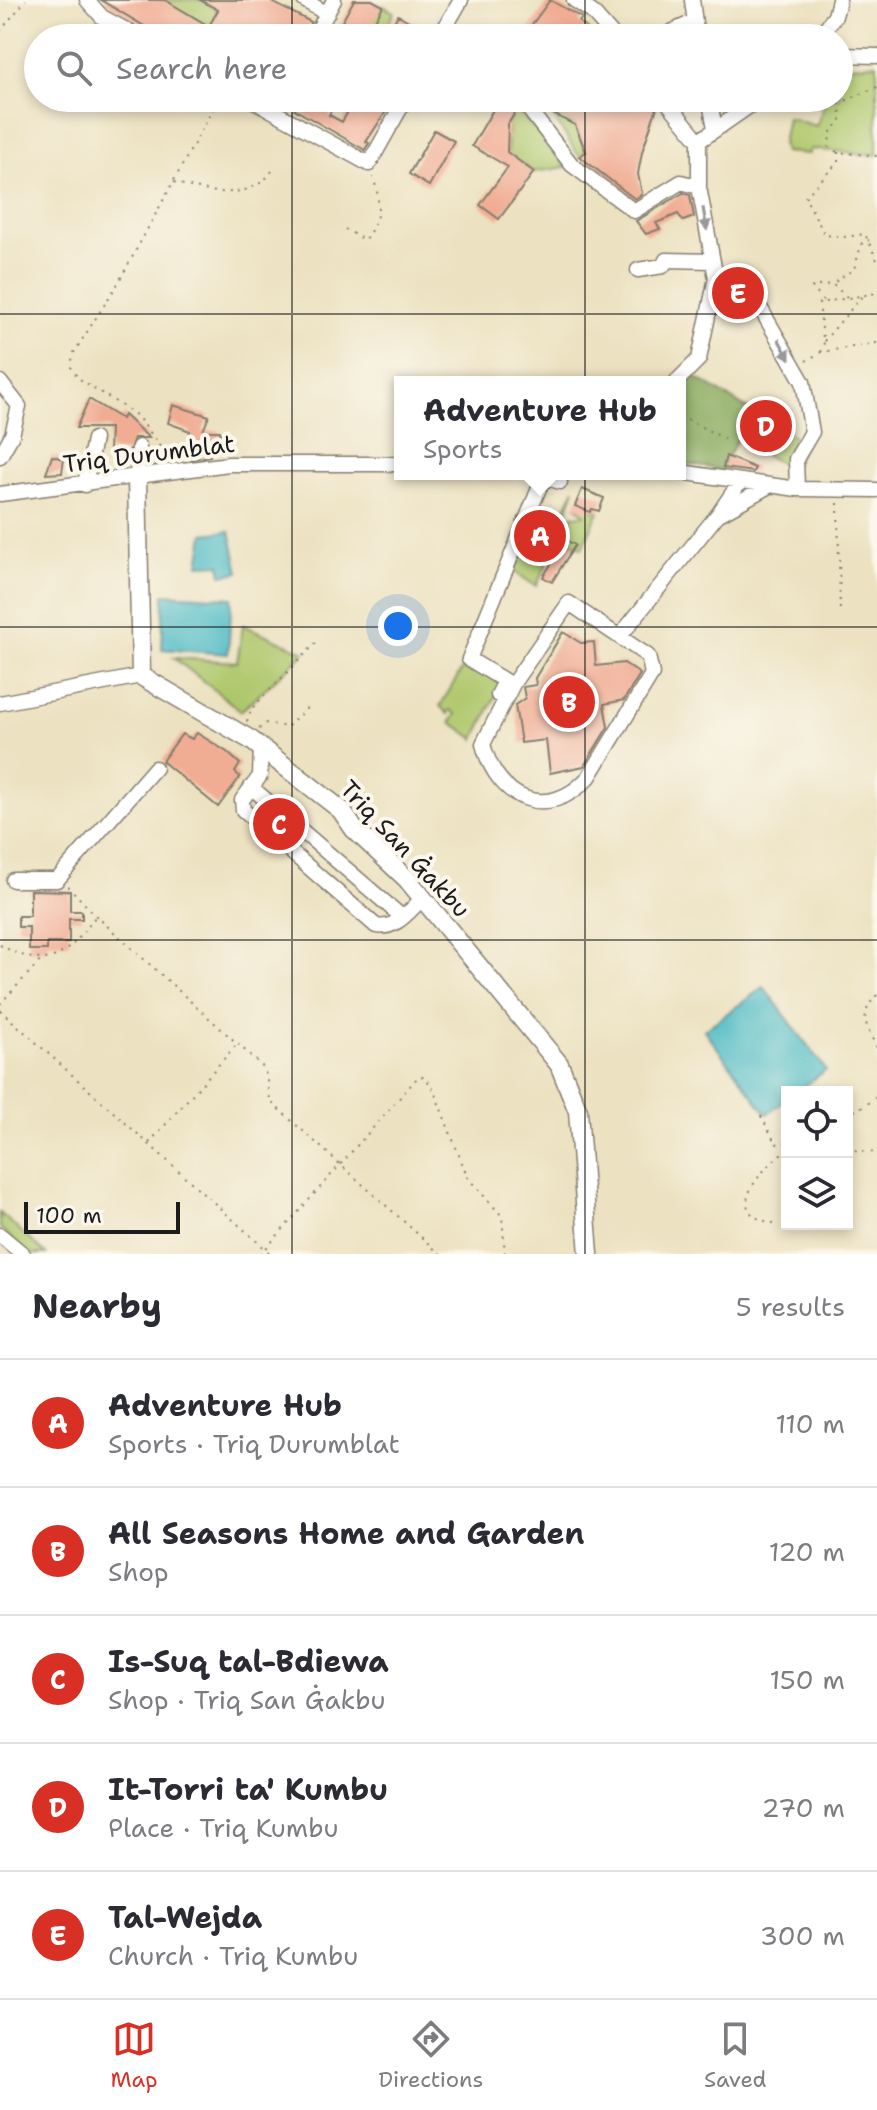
<!DOCTYPE html>
<html lang="en">
<head>
<meta charset="utf-8">
<style>
	:root { --surface:#fff; --page:#f7f7f7; --text:#2b2b33; --muted:#7c7c81; --line:#e1e1e2; --accent:#d93025 }
	body { margin:0; font-family:"Shantell Sans",sans-serif; background:var(--page); color:var(--text) }
	.controls { position:absolute; right:24px; bottom:24px; display:grid; overflow:hidden; border-radius:0px; box-shadow:0 4px 12px #0003 }
	.controls button { width:72px; height:72px; display:grid; place-items:center; padding:0; border:0; border-bottom:2px solid var(--line); background:var(--surface); color:var(--text); font:40px sans-serif }
	.scale { position:absolute; left:24px; bottom:20px; width:156px; box-sizing:border-box; padding-left:8px; border:4px solid #1c1c1c; border-top:0; font-size:22px; line-height:28px; white-space:nowrap; color:#1c1c1c; -webkit-text-stroke:6px #fbf7ec; paint-order:stroke }
	.you { position:absolute; left:398px; top:626px; width:28px; height:28px; margin:-20px; border:6px solid #fff; border-radius:50%; background:#1a73e8; box-shadow:0 0 0 12px #1a73e833 }
	.badge { display:grid; place-items:center; width:52px; height:52px; border-radius:50%; background:var(--accent); color:#fff; font-size:26px; font-weight:700 }
	.pin { position:absolute; translate:-50% -50%; border:4px solid #fff; box-shadow:0 2px 8px #0006 }
	.popup { position:absolute; left:394px; top:376px; width:292px; height:104px; box-sizing:border-box; display:grid; place-content:center; border-radius:0px; background:var(--surface); filter:drop-shadow(0 2px 6px #0005); font-size:26px; white-space:nowrap; color:var(--muted) }
	.popup b { font-size:30px; color:var(--text) }
	.popup::after { content:''; position:absolute; left:50%; top:100%; margin-left:-16px; border:16px solid transparent; border-top-color:var(--surface) }
	.list { margin:0; padding:0; list-style:none }
	h2 { display:flex; justify-content:space-between; align-items:center; height:104px; margin:0; padding:0 32px; font-size:34px }
	h2 small { font-size:26px; font-weight:400; color:var(--muted) }
	.list li { display:grid; grid-template-columns:52px 1fr auto; gap:24px; align-items:center; box-sizing:border-box; height:128px; padding:0 32px; border-top:2px solid var(--line) }
	.list b { display:block; font-size:30px; white-space:nowrap }
	.list p { margin:0; font-size:26px; white-space:nowrap; color:var(--muted) }
	.list em { font-size:26px; font-style:normal; color:var(--muted) }
	.icon { flex:none; width:44px; height:44px; fill:none; stroke:currentColor; stroke-width:2; stroke-linecap:round; stroke-linejoin:round }
	.map { position:relative; flex:none; width:877px; height:1254px; overflow:hidden }
	.search { position:absolute; background:var(--surface); box-shadow:0 4px 12px #0003; left:24px; right:24px; top:24px; height:88px; display:flex; align-items:center; gap:20px; box-sizing:border-box; padding:0 28px; border-radius:44px; color:var(--muted); font-size:30px }
	.sheet { height:744px; background:var(--surface) }
	nav { display:flex; justify-content:space-around; align-items:center; box-sizing:border-box; height:112px; border-top:2px solid var(--line); background:var(--surface); font-size:22px; color:var(--muted) }
	nav a { display:grid; justify-items:center; gap:4px }
	nav .on { color:var(--accent) }
	.map>svg:first-child { display:block }
	.green { fill:#afc76c; stroke:#667244; stroke-width:2 }
	.forest { fill:#8bac60; stroke:#54643e; stroke-width:2 }
	.water { fill:#4cbac4; stroke:#346b70; stroke-width:2 }
	.building { fill:#f1ad94 }
	.lines { fill:none; stroke-linecap:round; stroke-linejoin:round }
	.minor-casing { stroke:#847e6e; stroke-width:17 }
	.major-casing { stroke:#847e6e; stroke-width:21 }
	.path { stroke:#847e6e; stroke-width:2; stroke-dasharray:2 6; stroke-linecap:butt }
	.minor { stroke:#fff; stroke-width:14 }
	.major { stroke:#fff; stroke-width:18 }
	.oneway { fill:#999 }
	.grid { fill:none; stroke:#1c1c1c; stroke-width:2; stroke-opacity:0.55 }
	.labels { text-anchor:middle; stroke-width:8; stroke-linejoin:round; paint-order:stroke }
	.street-label { font-size:24px; fill:#1c1c1c; stroke:#fbf7ec }
</style>
</head>
<body>
<div class="map">
<svg width="877" height="1254" viewBox="0 0 877 1254">
	<rect width="100%" height="100%" fill="#fbf7ec"/>
	<filter id="ink" filterUnits="userSpaceOnUse"><feTurbulence type="fractalNoise" baseFrequency=".0125" numOctaves="2"/><feDisplacementMap in="SourceGraphic" scale="16" xChannelSelector="R" yChannelSelector="G"/><feConvolveMatrix kernelMatrix="1 2 1 2 8 2 1 2 1" color-interpolation-filters="sRGB"/></filter>
	<filter id="wash" filterUnits="userSpaceOnUse"><feTurbulence type="fractalNoise" baseFrequency=".006" numOctaves="4" result="noise"/><feDisplacementMap in="SourceGraphic" scale="32" xChannelSelector="R" yChannelSelector="G"/><feGaussianBlur stdDeviation="1.8" result="paint"/><feColorMatrix in="noise" values="0 0 0 0 0 0 0 0 0 0 0 0 0 0 0 0 0 1.4 0 .05"/><feComposite in="paint" operator="in"/></filter>
	<g filter="url(#wash)">
		<rect width="100%" height="100%" fill="#ece1c0"/>
		<path class="green" d="M162,0H201L218,11L209,27Z
			M383,6L394,12L389,23L397,28L393,38H373L377,29L370,25Z
			M877,63V155L810,149L809,154L784,152L782,143L787,117L816,126L826,101L818,98H839V67Z
			M516,111H519L566,167L534,172L508,154V124Z
			M557,115L575,125L586,152L579,156L554,118Z
			M782,429L804,442L793,469L764,455Z
			M575,488L561,533L546,554V566L536,586L507,567L532,510L559,522Z
			M577,507L599,511L582,548L565,538L572,516L585,515Z
			M243,625L305,652L241,711L174,658L237,662Z
			M467,661L502,682L475,739L451,722L456,714L450,710L448,714L440,706Z
			M0,1213L46,1254H29L0,1228Z"/>
		<path class="forest" d="M692,375L751,411L722,470L680,463V384Z"/>
		<path class="water" d="M230,531L239,572L222,575L220,564L199,565L204,534Z
			M164,594L232,598L228,654L162,649Z
			M764,987L826,1070L797,1092H787V1099L767,1114L704,1030Z"/>
		<g id="blocks">
			<path class="building" d="M101,0H165L209,26L218,10L200,0H268L311,22L303,38H164Z
				M354,0H372L383,6L372,26L378,29L373,38H333Z
				M550,0L582,18L579,22L599,38H522Z
				M398,15L430,33L429,38H391L397,28L392,25Z
				M301,98H337L329,115L342,122L356,98H395L366,142L369,143L365,150L294,109Z
				M533,98H650L657,107L642,152L638,174L642,194L635,199L579,156L586,152L575,125L547,111Z
				M498,101L516,111L508,124L507,152L534,172L499,219L480,205L508,167L472,146Z
				M434,130L454,141L429,186L409,174Z
				M683,193L690,195L694,217L683,221L678,214L656,223L660,229L646,234L636,221Z
				M89,399L122,419L124,415L149,438H134L129,452L109,451L110,428H76Z
				M755,404L785,423L773,441L762,435L758,444L749,443L754,429L744,423Z
				M173,405L209,416L203,431H220L221,448L209,450L210,456L192,459L190,431L168,423Z
				M52,456L64,459L62,473L46,474Z
				M726,456L755,468L753,472L723,468Z
				M582,489L604,498L599,511L592,509L590,512L575,506Z
				M566,540L575,545L552,582L543,577Z
				M563,632L581,643L594,642L596,666L624,663L640,674L624,700L604,704L608,727L584,766L550,773L546,740L521,743L515,705L525,698L523,687L536,685L535,678Z
				M197,733L227,752L240,764L235,772L240,777L218,807L162,761L182,734L192,739Z
				M30,890L70,891V911H82V919H69V943H47V950H29V927H18V916H30Z"/>
		</g>
	</g>
	<g filter="url(#ink)">
		<use href="#blocks" fill-opacity="0" stroke="#847e6e" stroke-width="2"/>
		<g class="lines">
			<g class="minor-casing">
				<path id="minor" d="M87,0L102,17L141,38
					M304,0L327,14
					M574,0L592,12L615,38
					M692,0L697,38
					M314,38L334,0
					M439,38L461,0
					M658,38L693,22
					M818,38L835,16L839,0
					M839,55L877,56
					M249,98L369,164L406,98
					M520,98L572,165L630,208
					M664,98L699,141
					M709,98L715,128
					M634,211L681,182L699,187
					M638,270L663,266L666,260L713,261
					M716,278L747,285L803,382L812,432L796,459L797,489
					M0,382L19,406L12,435L0,456
					M676,382L699,359L716,278L699,187V141L761,98
					M680,472L797,489L877,490
					M137,477L139,447
					M85,485L94,439
					M0,494L229,464H400
					M721,513L769,486
					M569,603L648,656L652,674L589,777C547,823 497,799 483,744L514,682Z
					M620,636L719,513L740,482
					M498,695L505,681L469,659L542,481L547,478L560,482
					M0,703L141,676
					M261,747L260,776L242,800L243,810L376,926C396,930 409,911 423,898
					M251,787L402,917
					M13,880H57L155,768
					M0,1235L23,1254"/>
			</g>
			<g class="major-casing">
				<path id="major" d="M137,477L141,676L251,740L341,810L354,829L407,879L559,1064L578,1111L589,1254"/>
			</g>
			<path class="path" d="M0,31L26,0
				M877,87L840,103L841,121L830,133L829,147L837,152L877,156
				M838,152V162L805,197L825,235L846,237L865,234L877,260
				M174,182C204,192 250,203 272,171
				M345,229L364,240C381,220 381,200 373,177
				M847,297L832,284L854,269L862,243L869,240
				M823,301L812,287L831,284
				M824,341L863,295
				M821,352L824,346L819,303L877,293
				M806,361L821,352L877,343
				M680,416L729,441
				M167,461L157,441L136,415L78,378L71,367L73,354L117,285L219,98
				M838,503L840,615
				M247,722L252,708L318,641
				M259,729L266,723L287,727L311,704
				M68,886L94,914L261,1065C271,1077 264,1091 273,1104L440,1254
				M0,945C49,972 65,958 95,917
				M877,995C858,1015 866,1026 877,1048
				M0,1004L42,959
				M0,1010L271,1254
				M847,1115L874,1100L877,1095
				M761,1116L776,1144L787,1142
				M149,1143L238,1043
				M847,1149L877,1153
				M774,1223C718,1214 763,1168 787,1149
				M261,1254L418,1077H424L432,1086L468,1178L502,1216L505,1254"/>
			<use href="#minor" class="minor"/>
			<use href="#major" class="major"/>
		</g>
		<defs><path id="oneway-solid" d="M-6-.8H1V-3.2L6.5 0L1 3.2V.8H-6Z" transform="scale(2)"/></defs>
		<g class="oneway">
			<use href="#oneway-solid" transform="translate(705 219) rotate(80)"/>
			<use href="#oneway-solid" transform="translate(784 349) rotate(60)"/>
		</g>
	</g>
	<path class="grid" d="M292,0V38M585,0V38M292,98V1254M585,98V1254M0,314H877M0,627H877M0,940H877"/>
	<g class="labels">
		<g class="street-label">
			<text transform="translate(149 454) rotate(-7)" y="8">Triq Durumblat</text>
			<text transform="translate(405 849) rotate(47)" y="8">Triq San Ġakbu</text>
		</g>
	</g>
</svg>
<div class="controls">
<button><svg class="icon" aria-label="locate" viewBox="0 0 24 24"><circle cx="12" cy="12" r="6"/><path d="M12 2v4M12 18v4M2 12h4M18 12h4"/></svg></button>
<button><svg class="icon" aria-label="layers" viewBox="0 0 24 24"><path d="M12 4l9 5-9 5-9-5zM3 14l9 5 9-5"/></svg></button>
</div>
<div class="scale">100 m</div>
<div class="you"></div>
<div class="pin badge" style="left:540px;top:536px">A</div>
<div class="popup"><b>Adventure Hub</b>Sports</div>
<div class="pin badge" style="left:569px;top:702px">B</div>
<div class="pin badge" style="left:279px;top:824px">C</div>
<div class="pin badge" style="left:766px;top:426px">D</div>
<div class="pin badge" style="left:738px;top:293px">E</div>
<div class="search"><svg class="icon" aria-label="search" viewBox="0 0 24 24"><circle cx="10" cy="10" r="6"/><path d="M15 15l6 6"/></svg>Search here</div>
</div>
<section class="sheet">
<h2>Nearby<small>5 results</small></h2>
<ul class="list">
<li><span class="badge">A</span><div><b>Adventure Hub</b><p>Sports · Triq Durumblat</p></div><em>110 m</em></li>
<li><span class="badge">B</span><div><b>All Seasons Home and Garden</b><p>Shop</p></div><em>120 m</em></li>
<li><span class="badge">C</span><div><b>Is-Suq tal-Bdiewa</b><p>Shop · Triq San Ġakbu</p></div><em>150 m</em></li>
<li><span class="badge">D</span><div><b>It-Torri ta' Kumbu</b><p>Place · Triq Kumbu</p></div><em>270 m</em></li>
<li><span class="badge">E</span><div><b>Tal-Wejda</b><p>Church · Triq Kumbu</p></div><em>300 m</em></li>
</ul>
</section>
<nav>
<a class="on"><svg class="icon" aria-label="map" viewBox="0 0 24 24"><path d="M3 6l6-2 6 2 6-2v14l-6 2-6-2-6 2zM9 4v14M15 6v14"/></svg>Map</a>
<a><svg class="icon" aria-label="directions" viewBox="0 0 24 24"><path d="M12 3l9 9-9 9-9-9zM9 14v-3h6M13 9l2 2-2 2"/></svg>Directions</a>
<a><svg class="icon" aria-label="saved" viewBox="0 0 24 24"><path d="M7 4h10v16l-5-4-5 4z"/></svg>Saved</a>
</nav>
</body>
</html>
